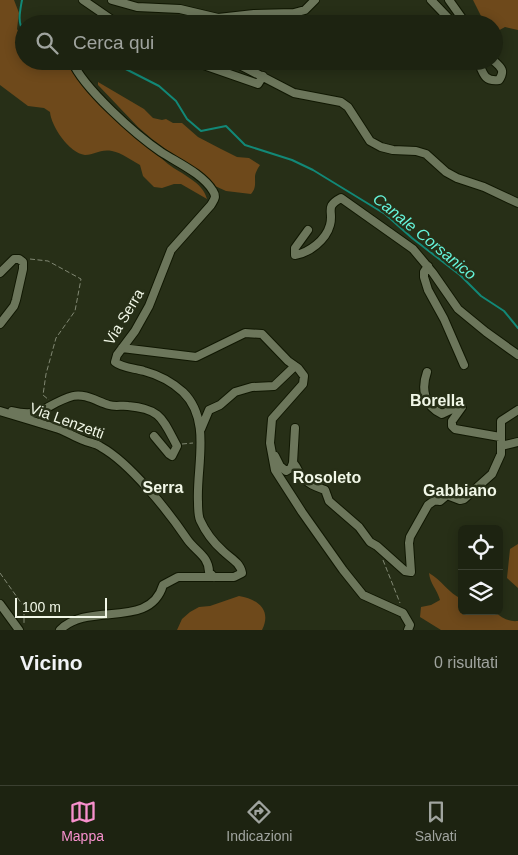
<!DOCTYPE html>
<html lang="it">
<head>
<meta charset="utf-8">
<style>
	:root { --surface:#1d2311; --page:#252b1a; --text:#f1f3f6; --muted:#a0a49f; --line:#3b4031; --accent:#f790cd }
	body { margin:0; font-family:Helvetica,sans-serif; background:var(--page); color:var(--text) }
	.controls { position:absolute; right:15px; bottom:15px; display:grid; overflow:hidden; border-radius:8px; box-shadow:0 2px 12px #0003 }
	.controls button { width:45px; height:45px; display:grid; place-items:center; padding:0; border:0; border-bottom:1px solid var(--line); background:var(--surface); color:var(--text); font:25px sans-serif }
	.scale { position:absolute; left:15px; bottom:12px; width:92px; box-sizing:border-box; padding-left:5px; border:2px solid #f1f7e7; border-top:0; font-size:14px; line-height:18px; white-space:nowrap; color:#f1f7e7; -webkit-text-stroke:4px #272f17; paint-order:stroke }
	.list { margin:0; padding:0; list-style:none }
	h2 { display:flex; justify-content:space-between; align-items:center; height:65px; margin:0; padding:0 20px; font-size:21px }
	h2 small { font-size:16px; font-weight:400; color:var(--muted) }
	.icon { flex:none; width:28px; height:28px; fill:none; stroke:currentColor; stroke-width:2; stroke-linecap:round; stroke-linejoin:round }
	.map { position:relative; flex:none; width:518px; height:630px; overflow:hidden }
	.search { position:absolute; background:var(--surface); box-shadow:0 2px 12px #0003; left:15px; right:15px; top:15px; height:55px; display:flex; align-items:center; gap:12px; box-sizing:border-box; padding:0 18px; border-radius:28px; color:var(--muted); font-size:19px }
	.sheet { height:155px; background:var(--surface) }
	nav { display:flex; justify-content:space-around; align-items:center; box-sizing:border-box; height:70px; border-top:1px solid var(--line); background:var(--surface); font-size:14px; color:var(--muted) }
	nav a { display:grid; justify-items:center; gap:2px }
	nav .on { color:var(--accent) }
	.map>svg:first-child { display:block }
	.forest { fill:#6e491b }
	.lines { fill:none; stroke-linecap:round; stroke-linejoin:round }
	.stream { stroke:#128877; stroke-width:2 }
	.minor-casing { stroke:#101702; stroke-width:10 }
	.path { stroke:#818873; stroke-width:1; stroke-dasharray:5 2.5; stroke-linecap:butt }
	.minor { stroke:#6c765b; stroke-width:8 }
	.labels { text-anchor:middle; stroke-width:5; stroke-linejoin:round; paint-order:stroke }
	.street-label { font-size:15px; fill:#f1f7e7; stroke:#272f17 }
	.water-label { font-size:16px; font-style:italic; fill:#65f4db; stroke:#272f17 }
	.neighbourhood-label { font-size:16px; font-weight:bold; fill:#f1f7e7; stroke:#272f17 }
</style>
</head>
<body>
<div class="map">
<svg width="518" height="630" viewBox="0 0 518 630">
	<rect width="100%" height="100%" fill="#272f17"/>
	<path class="forest" d="M0,0H14L19,13L17,29L24,42V61H69C101,96 132,134 168,164C181,174 203,182 207,199L181,184H174L162,188L154,187L143,176L140,165C131,160 122,153 112,151C99,149 95,155 85,155C69,153 51,126 50,112L44,108L28,106L0,85Z
		M473,0H518V30L505,27L494,33V24H485Z
		M98,82L144,109L153,118L162,120L166,119L173,123H182L198,137L221,149L237,157L249,158L260,165C258,168 255,173 255,177C255,184 256,188 251,194L226,191L215,186L152,139L138,127L98,85Z
		M518,544V588L507,578L510,549Z
		M429,573C442,580 448,593 462,599V611H494C502,618 508,622 518,621V630H441L420,617L421,607L431,605L440,600C437,589 430,584 429,573Z
		M239,596C258,599 272,610 262,630H177L182,619L190,612L199,607L210,606Z"/>
	<g class="lines">
		<path class="stream" d="M22,0C20,11 17,23 24,32
			M110,61L159,86L176,101L187,119L201,131L226,126L245,145L292,160L313,170L385,214L412,238L460,275L481,296L504,311L518,328"/>
		<g class="minor-casing">
			<path id="minor" d="M83,0L118,24
				M112,0L137,7L180,9L218,18L254,14L294,13L305,10L315,0
				M431,0L454,24
				M449,0L466,24
				M192,61L258,84L263,76
				M232,61L294,93L341,102L348,107L370,141L381,147L393,150L416,151L426,154L446,172L457,178L484,187L518,203
				M478,61C483,73 484,82 499,80C505,71 502,68 494,61
				M308,230L295,248V255C309,253 326,240 330,225C334,211 324,207 341,198L413,249L433,273L458,309L486,332L518,355
				M428,266L424,272V277L428,290L444,319L464,365
				M0,273L14,259H19L23,262V269L16,300L14,306L0,324
				M122,348L196,357L245,333L262,334L288,361L298,368L304,376L303,384L272,419L270,443L275,470L302,512L343,570L363,595L403,613L410,625L408,630
				M427,372C421,389 424,406 442,414L461,405L462,407L452,421V426L455,429L500,437
				M0,411C20,417 39,423 59,429C67,432 75,437 83,440C89,443 96,443 101,447C130,463 168,511 187,539C195,551 209,556 209,572L214,577
				M12,411C43,419 47,403 73,396C85,393 98,402 109,405C115,407 122,405 128,406C161,409 162,418 177,446L172,456L169,454L154,436
				M201,429L209,410L220,405L235,392L252,387L274,386L295,366
				M501,446L518,442
				M275,456L280,466L286,471L291,468L293,463L295,428
				M293,463C298,467 298,473 302,477C308,484 317,487 325,490L329,501L359,527L370,542L377,546L405,571L411,572L409,543L410,537L428,505L435,500L440,501L447,495L460,500L464,499L492,474L501,454V421L518,410
				M0,604L19,630
				M60,630C88,601 150,630 163,585L178,577H234L242,573C240,562 230,558 223,551C214,543 205,531 200,520C198,515 198,508 198,502C196,467 212,420 183,392C172,382 159,375 144,371C134,368 122,368 115,362L117,355L135,331L149,306L171,250L211,205C214,200 217,197 213,191C203,174 178,163 161,152C136,135 83,88 72,61"/>
		</g>
		<path class="path" d="M30,259L48,261L81,279L75,311L56,338L46,374L43,395L49,400
			M182,444L193,443
			M383,560L400,603
			M0,573L24,607V624"/>
		<use href="#minor" class="minor"/>
	</g>
	<g class="labels">
		<g class="street-label">
			<text transform="translate(124 317) rotate(-59)" y="5">Via Serra</text>
			<text transform="translate(67 421) rotate(20)" y="5">Via Lenzetti</text>
		</g>
		<g class="water-label">
			<text transform="translate(425 236) rotate(39)" y="6">Canale Corsanico</text>
		</g>
		<g class="neighbourhood-label">
			<text x="437" y="406">Borella</text>
			<text x="327" y="483">Rosoleto</text>
			<text x="163" y="493">Serra</text>
			<text x="460" y="496">Gabbiano</text>
		</g>
	</g>
</svg>
<div class="controls">
<button><svg class="icon" aria-label="locate" viewBox="0 0 24 24"><circle cx="12" cy="12" r="6"/><path d="M12 2v4M12 18v4M2 12h4M18 12h4"/></svg></button>
<button><svg class="icon" aria-label="layers" viewBox="0 0 24 24"><path d="M12 4l9 5-9 5-9-5zM3 14l9 5 9-5"/></svg></button>
</div>
<div class="scale">100 m</div>
<div class="search"><svg class="icon" aria-label="search" viewBox="0 0 24 24"><circle cx="10" cy="10" r="6"/><path d="M15 15l6 6"/></svg>Cerca qui</div>
</div>
<section class="sheet">
<h2>Vicino<small>0 risultati</small></h2>
<ul class="list">
</ul>
</section>
<nav>
<a class="on"><svg class="icon" aria-label="map" viewBox="0 0 24 24"><path d="M3 6l6-2 6 2 6-2v14l-6 2-6-2-6 2zM9 4v14M15 6v14"/></svg>Mappa</a>
<a><svg class="icon" aria-label="directions" viewBox="0 0 24 24"><path d="M12 3l9 9-9 9-9-9zM9 14v-3h6M13 9l2 2-2 2"/></svg>Indicazioni</a>
<a><svg class="icon" aria-label="saved" viewBox="0 0 24 24"><path d="M7 4h10v16l-5-4-5 4z"/></svg>Salvati</a>
</nav>
</body>
</html>
